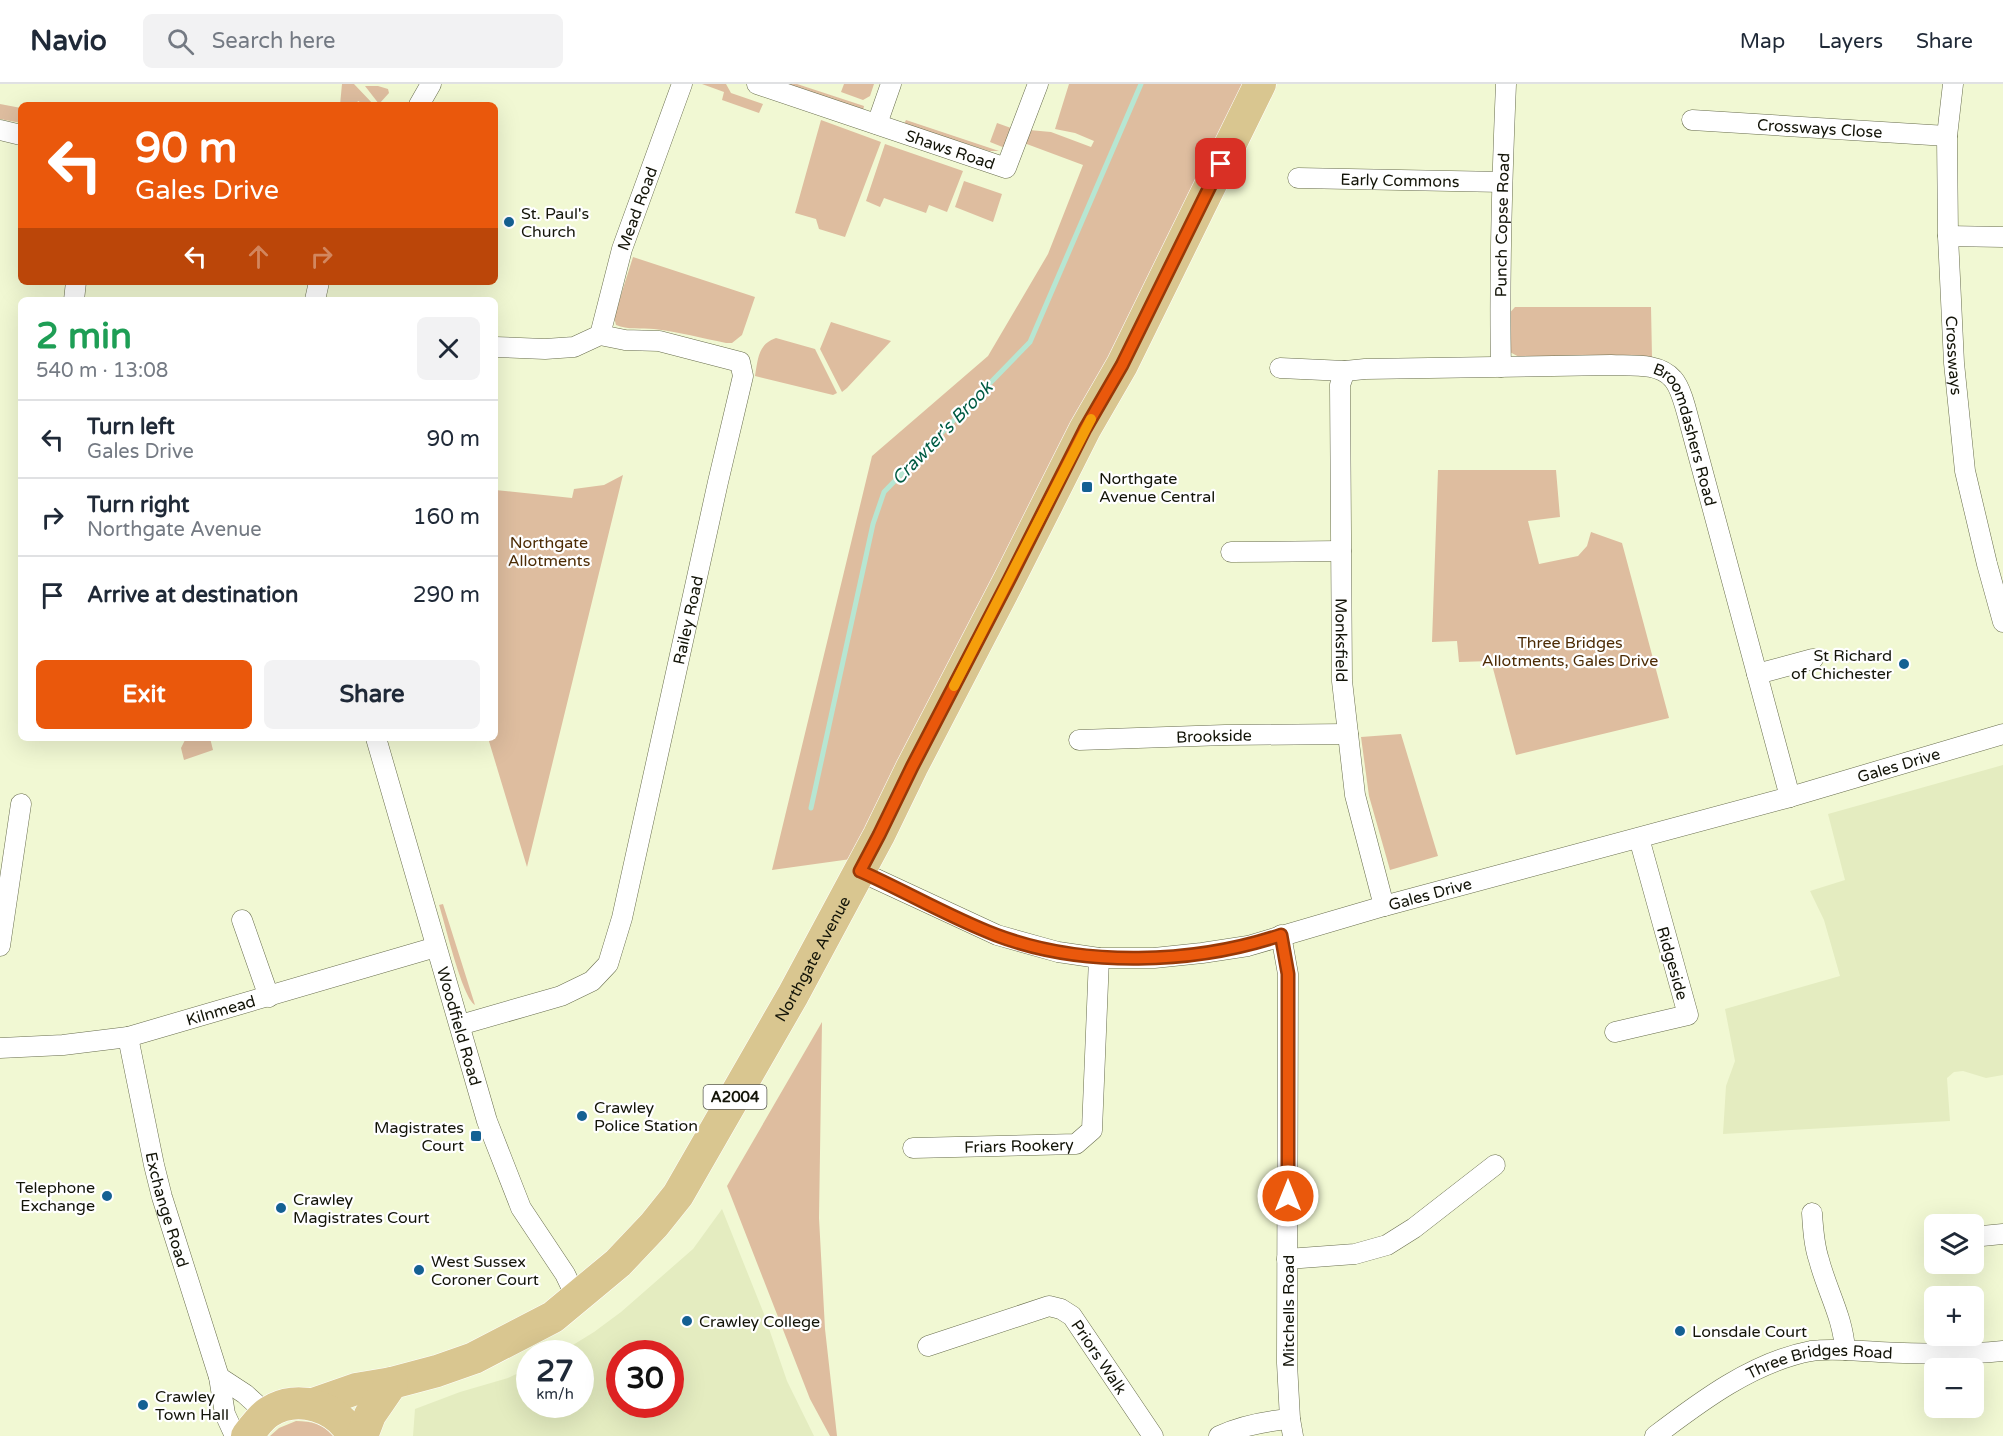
<!DOCTYPE html>
<html lang="en">
<head>
<meta charset="utf-8">
<style>
	:root { --surface:#fff; --page:#f2f2f3; --text:#1f2937; --muted:#747a83; --line:#e0e1e3; --accent:#ea580c }
	body { margin:0; font-family:"Varela Round",sans-serif; background:var(--page); color:var(--text); height:100vh; display:flex; flex-direction:column; font-size:22px; white-space:nowrap }
	* { box-sizing:border-box; margin:0 }
	p { font-size:20px; color:var(--muted) }
	.icon { flex:none; width:33px; height:33px; fill:none; stroke:currentColor; stroke-width:2; stroke-linecap:round; stroke-linejoin:round }
	.map { position:relative; flex:1; overflow:hidden }
	.sheet { position:absolute; left:18px; top:213px; width:480px; height:444px; display:flex; flex-direction:column; background:var(--surface); border-radius:9px; box-shadow:0 6px 24px #0002 }
	.sheet>* { flex:none }
	.banner { position:absolute; left:18px; top:18px; width:480px; height:183px; border-radius:9px; box-shadow:0 6px 24px #0002; background:#ea580c; color:#fff; overflow:hidden }
	.fabs { position:absolute; left:1924px; top:1130px; display:grid; gap:12px }
	.fabs a { display:grid; place-items:center; width:60px; height:60px; border-radius:9px; background:var(--surface); box-shadow:0 6px 24px #0002; font-size:30px }
	.speed { position:absolute; left:516px; top:1256px; display:flex; gap:12px; font-size:30px; font-weight:700; text-align:center }
	.speed>* { display:grid; place-content:center; width:78px; height:78px; border-radius:50%; background:var(--surface); box-shadow:0 6px 24px #0002; line-height:1 }
	.speed small { font-size:15px; font-weight:400 }
	.speed .limit { border:9px solid #d22; background:#fff; color:#111 }
	.pin { position:absolute; display:grid; place-items:center; width:51px; height:51px; color:#fff; margin:-26px; border-radius:12px; box-shadow:0 3px 9px #0006 }
	.me { position:absolute; width:66px; margin:-33px; rotate:0deg; stroke-linejoin:round; filter:drop-shadow(0 0 4px #0008) }
	.turn { display:flex; align-items:center; gap:21px; height:126px; padding:0 18px; font-size:27px }
	.turn .icon { width:78px; height:78px; stroke-width:2.5 }
	.turn b { display:block; font-size:42px; line-height:51px }
	.lanes { display:flex; align-items:center; height:57px; padding:0 18px; background:#0003; justify-content:center; gap:30px; direction:ltr }
	.lanes .off { opacity:.35 }
	.round { display:grid; place-items:center; flex:none; width:63px; height:63px; border-radius:9px; background:var(--page) }
	.head { display:flex; align-items:center; justify-content:space-between; height:102px; padding:0 18px }
	h1 { font-size:36px; font-weight:700; line-height:45px; color:#1e9e55 }
	.primary-button { display:flex; gap:12px; margin-top:auto; padding:12px 18px }
	.primary-button a { flex:1; height:69px; border-radius:9px; background:var(--accent); color:#fff; font-size:24px; font-weight:700; line-height:69px; text-align:center }
	.primary-button a+a { background:var(--page); color:var(--text) }
	ul { padding:0; list-style:none }
	li { display:flex; align-items:center; gap:18px; height:78px; padding:0 18px; border-top:2px solid var(--line) }
	li div { flex:1 }
	li b { display:block; font-size:22px }
	li em { font-style:normal }
	header { display:flex; align-items:center; gap:36px; box-sizing:border-box; height:84px; padding:0 30px; background:var(--surface); border-bottom:2px solid var(--line) }
	header strong { font-size:28px }
	nav { display:flex; gap:33px; margin-inline-start:auto; font-size:21px }
	.search { width:420px; height:54px; background:var(--page); display:flex; align-items:center; gap:15px; box-sizing:border-box; padding:0 21px; border-radius:9px; color:var(--muted); font-size:22px }
	.map>svg:first-child { display:block }
</style>
</head>
<body>
<header>
<strong>Navio</strong>
<div class="search"><svg class="icon" aria-label="search" viewBox="0 0 24 24"><circle cx="10" cy="10" r="6"/><path d="M15 15l6 6"/></svg>Search here</div>
<nav><a>Map</a><a>Layers</a><a>Share</a></nav>
</header>
<div class="map">
<svg width="2003" height="1352" viewBox="0 0 2003 1352">
	<rect width="100%" height="100%" fill="#f1f8d3"/>
	<path fill="#e4ecc0" fill-rule="evenodd" d="M2003 681V991L1986 994 1963 987 1954 988 1947 994 1950 1037 1723 1050 1726 1002 1735 977 1725 925 1840 892 1824 836 1810 807 1845 796 1828 730Z
		M722 1125 764 1230 787 1297 814 1352H413L415 1325 460 1308 508 1294 529 1284 530 1320H580V1269H560L594 1248 621 1228 693 1165ZM620 1269H670V1320H620Z"/>
	<path fill="#debd9f" d="M342 0H354L374 21H365L358 17 356 21H340Z
		M702 0H726L731 9 763 20 759 29 722 16 724 8Z
		M783 0H797L864 22 863 27Z
		M844 0H874L870 12 863 16 841 8Z
		M1069 0H1248L1202 97 851 775 772 786 872 372 988 272 1048 170 1083 81 1024 59 1029 46 1051 48 1091 63 1094 57 1075 49 1055 45Z
		M365 2H378L388 5 389 9 379 20Z
		M0 20 21 24V39L0 35Z
		M821 36 881 58 845 153 819 145 816 135 795 129Z
		M906 36 999 67H989L904 40Z
		M997 39 1011 44 1005 64 990 58Z
		M885 60 963 87 947 128 929 121 926 129 884 114 880 123 866 117Z
		M964 97 1002 110 993 138 955 123Z
		M633 173 755 213 742 251 732 259H726C702 254 679 248 654 245 642 244 627 246 616 241L614 233Z
		M1515 223H1651L1652 273 1521 274 1508 267 1506 233Z
		M831 238 891 257 847 304 842 308 820 265Z
		M776 254 815 265 837 309 833 311 755 292C758 275 758 260 776 254Z
		M1438 386H1556L1560 433 1528 437 1539 480 1578 472 1587 462 1591 448 1622 459 1669 634 1516 671 1491 577 1459 578 1457 557 1432 558Z
		M623 391 527 783 488 654H495V406L572 414 574 405 604 401Z
		M1401 650 1438 772 1390 786 1369 712 1361 653Z
		M186 654H210L213 666 184 676 181 664Z
		M443 820 475 921C462 913 445 839 439 821Z
		M822 938 819 1134 825 1245 837 1352H830L810 1315 727 1102Z
		M296 1337C311 1337 323 1340 333 1352H270L279 1344Z"/>
	<g fill="none" stroke-linecap="round" stroke-linejoin="round">
		<path stroke="#b7e6d2" stroke-width="5" d="M811 724 873 440 884 408 1030 258 1141 0"/>
		<defs>
			<g id="minor">
				<path id="s1" d="M757 0 1006 84 1038 0"/>
				<path id="s2" d="M1953 0 1947 52 1948 152 1954 279 1965 387 1987 480 2003 538"/>
				<path d="M419 21 431 0"/>
				<path id="s3" d="M1692 36 1947 52"/>
				<path d="M877 40 891 0"/>
				<path d="M0 46 21 51"/>
				<path id="s4" d="M1298 94 1502 98"/>
				<path d="M1948 152 2003 153"/>
				<path d="M74 216 76 198"/>
				<path d="M315 216 319 198"/>
				<path id="s5" d="M600 251 622 165 682 0"/>
				<path id="s6" d="M1501 283C1499 188 1502 94 1506 0"/>
				<path id="s7" d="M1280 284 1345 287 1365 285 1611 281C1630 282 1659 278 1673 295 1682 305 1687 330 1691 344L1790 713"/>
				<path id="s8" d="M1345 287 1340 301 1342 597 1355 711 1384 822"/>
				<path d="M1231 468 1341 467"/>
				<path d="M1757 590 1813 575"/>
				<path id="s9" d="M376 654 487 1037 521 1124 565 1190 577 1215"/>
				<path id="s10" d="M1079 656 1225 651 1348 650"/>
				<path id="s11" d="M859 787 997 851 1058 868 1099 874H1154L1202 869 1248 862 1384 822 1790 713 2003 650"/>
				<path d="M242 836 269 913"/>
				<path d="M1281 851 1288 890 1287 1279 1290 1335 1293 1352"/>
				<path d="M0 862 21 720"/>
				<path id="s12" d="M460 941 561 912 592 897 608 880 622 834 718 398 743 292 740 278 659 257 625 256 600 251 574 263 545 265 495 263"/>
				<path d="M1615 948 1688 931 1639 754"/>
				<path id="s13" d="M128 953 154 1081 162 1113 219 1293 225 1330 235 1352"/>
				<path id="s14" d="M0 964 63 961 128 953 436 863"/>
				<path id="s15" d="M913 1064 1076 1060 1092 1046 1099 874"/>
				<path d="M1812 1129C1813 1145 1814 1161 1819 1176 1827 1207 1843 1233 1845 1266"/>
				<path d="M1982 1152 2003 1150"/>
				<path d="M1287 1175 1355 1170 1387 1161 1414 1144 1495 1081"/>
				<path id="s16" d="M928 1262 1049 1222 1061 1225 1072 1232 1153 1352"/>
				<path d="M219 1293 245 1310 266 1329"/>
				<path d="M1219 1352C1241 1342 1266 1337 1290 1335"/>
				<path id="s17" d="M1655 1352C1701 1317 1753 1278 1811 1267 1833 1264 1857 1267 1879 1268 1920 1270 1963 1271 2003 1267"/>
			</g>
			<g id="primary">
				<path id="s18" d="M313 1320 356 1305 392 1299 437 1287 474 1274 553 1233 618 1179 654 1141 678 1111 793 911 879 751 912 683 1009 496 1085 345 1122 281 1260 0"/>
				<path d="M247 1352C253 1344 261 1333 269 1328 298 1309 338 1323 353 1352"/>
				<path d="M362 1352 370 1331 392 1299"/>
			</g>
		</defs>
		<use href="#minor" stroke="#686d4d" stroke-width="21"/>
		<use href="#primary" stroke="#fff" stroke-width="33"/>
		<use href="#minor" stroke="#fff" stroke-width="20"/>
		<use href="#primary" stroke="#d9c690" stroke-width="32"/>
	</g>
	<g fill="none" stroke-linecap="round" stroke-linejoin="round">
		<defs>
			<path id="route" d="M1221 80 1122 281 1085 345 1009 496 912 683 879 751 860 787C905 807 949 833 996 851 1083 884 1194 880 1281 851L1288 890V1112"/>
		</defs>
		<use href="#route" stroke="#983908" stroke-width="15"/>
		<use href="#route" stroke="#ea580c" stroke-width="10"/>
		<path stroke="#f59e0b" stroke-width="10" d="M954 602 1091 335"/>
	</g>
	<g fill="#146093" stroke="#fff" stroke-width="2">
		<circle cx="509" cy="138" r="6"/>
		<rect x="1081" y="397" width="12" height="12" rx="3"/>
		<circle cx="1904" cy="580" r="6"/>
		<circle cx="582" cy="1032" r="6"/>
		<rect x="470" y="1046" width="12" height="12" rx="3"/>
		<circle cx="107" cy="1112" r="6"/>
		<circle cx="281" cy="1124" r="6"/>
		<circle cx="419" cy="1186" r="6"/>
		<circle cx="687" cy="1237" r="6"/>
		<circle cx="1680" cy="1247" r="6"/>
		<circle cx="143" cy="1321" r="6"/>
	</g>
	<g text-anchor="middle" stroke-width="4.5" stroke-linejoin="round" paint-order="stroke">
		<rect fill="#fff" stroke="#5a5a52" stroke-width="1.5" x="703.5" y="1001" width="63" height="24" rx="4.5"/>
		<g font-size="15" font-weight="bold" fill="#131408">
			<text x="735" y="1018">A2004</text>
		</g>
		<g font-size="16" fill="#131408" stroke="#fff">
			<text dy="6" stroke="none"><textPath href="#s3" startOffset="128">Crossways Close</textPath></text>
			<text dy="6" stroke="none"><textPath href="#s1" startOffset="204">Shaws Road</textPath></text>
			<text dy="6" stroke="none"><textPath href="#s4" startOffset="102">Early Commons</textPath></text>
			<text dy="6" stroke="none"><textPath href="#s5" startOffset="132">Mead Road</textPath></text>
			<text dy="6" stroke="none"><textPath href="#s6" startOffset="142">Punch Copse Road</textPath></text>
			<text dy="6" stroke="none"><textPath href="#s2" startOffset="272">Crossways</textPath></text>
			<text dy="6" stroke="none"><textPath href="#s7" startOffset="452">Broomdashers Road</textPath></text>
			<text dy="6" stroke="none"><textPath href="#s12" startOffset="516">Railey Road</textPath></text>
			<text dy="6" stroke="none"><textPath href="#s8" startOffset="270">Monksfield</textPath></text>
			<text dy="6" stroke="none"><textPath href="#s10" startOffset="135">Brookside</textPath></text>
			<text dy="6" stroke="none"><textPath href="#s11" startOffset="1082">Gales Drive</textPath></text>
			<text dy="6" stroke="none"><textPath href="#s11" startOffset="596">Gales Drive</textPath></text>
			<text dy="6" stroke="none"><textPath href="#s18" startOffset="704">Northgate Avenue</textPath></text>
			<text transform="translate(1673 879) rotate(74)" y="6">Ridgeside</text>
			<text dy="6" stroke="none"><textPath href="#s14" startOffset="225">Kilnmead</textPath></text>
			<text dy="6" stroke="none"><textPath href="#s9" startOffset="300">Woodfield Road</textPath></text>
			<text dy="6" stroke="none"><textPath href="#s15" startOffset="106">Friars Rookery</textPath></text>
			<text dy="6" stroke="none"><textPath href="#s13" startOffset="177">Exchange Road</textPath></text>
			<text transform="translate(1288 1227) rotate(-90)" y="6">Mitchells Road</text>
			<text dy="6" stroke="none"><textPath href="#s16" startOffset="202">Priors Walk</textPath></text>
			<text dy="6" stroke="none"><textPath href="#s17" startOffset="186">Three Bridges Road</textPath></text>
		</g>
		<g font-size="16" fill="#131408" stroke="#fff" text-anchor="start">
			<text x="521" y="135">St. Paul's<tspan x="521" dy="18">Church</tspan></text>
			<text x="1099" y="400">Northgate<tspan x="1099" dy="18">Avenue Central</tspan></text>
			<text x="1892" y="577" text-anchor="end">St Richard<tspan x="1892" dy="18">of Chichester</tspan></text>
			<text x="594" y="1029">Crawley<tspan x="594" dy="18">Police Station</tspan></text>
			<text x="464" y="1049" text-anchor="end">Magistrates<tspan x="464" dy="18">Court</tspan></text>
			<text x="95" y="1109" text-anchor="end">Telephone<tspan x="95" dy="18">Exchange</tspan></text>
			<text x="293" y="1121">Crawley<tspan x="293" dy="18">Magistrates Court</tspan></text>
			<text x="431" y="1183">West Sussex<tspan x="431" dy="18">Coroner Court</tspan></text>
			<text x="699" y="1243">Crawley College</text>
			<text x="1692" y="1253">Lonsdale Court</text>
			<text x="155" y="1318">Crawley<tspan x="155" dy="18">Town Hall</tspan></text>
		</g>
		<g font-size="16" fill="#4d2c05" stroke="#fff">
			<text x="549" y="464">Northgate<tspan x="549" dy="18">Allotments</tspan></text>
			<text x="1570" y="564">Three Bridges<tspan x="1570" dy="18">Allotments, Gales Drive</tspan></text>
		</g>
		<g font-size="18" font-style="italic" fill="#005b43" stroke="#fff">
			<text transform="translate(942 349) rotate(-46)" y="6">Crawter's Brook</text>
		</g>
	</g>
</svg>
<div class="fabs">
<a><svg class="icon" aria-label="layers" viewBox="0 0 24 24"><path d="M12 4l9 5-9 5-9-5zM3 14l9 5 9-5"/></svg></a>
<a>+</a>
<a>−</a>
</div>
<div class="speed"><div>27<small>km/h</small></div><div class="limit">30</div></div>
<div class="pin" style="left:1221px;top:80px;background:#d93025"><svg class="icon" aria-label="arrive" viewBox="0 0 24 24"><path d="M6 21V4h12l-3 4 3 4H6"/></svg></div>
<svg class="me" style="left:1288px;top:1112px" viewBox="-20 -20 40 40"><circle r="17" fill="#ea580c" stroke="#fff" stroke-width="3"/><path d="M0-11L8 9 0 5-8 9z" fill="#fff"/></svg>
<div class="banner">
<div class="turn"><svg class="icon" aria-label="left" viewBox="0 0 24 24"><path d="M17 20v-9H6M10 6l-5 5 5 5"/></svg><div><b>90 m</b>Gales Drive</div></div>
<div class="lanes"><svg class="icon" aria-label="left" viewBox="0 0 24 24"><path d="M17 20v-9H6M10 6l-5 5 5 5"/></svg><svg class="icon off" aria-label="ahead" viewBox="0 0 24 24"><path d="M12 20V5M6 11l6-6 6 6"/></svg><svg class="icon off" aria-label="right" viewBox="0 0 24 24"><path d="M7 20v-9h11M14 6l5 5-5 5"/></svg></div>
</div>
<section class="sheet">
<div class="head"><div><h1>2 min</h1><p>540 m · 13:08</p></div><a class="round"><svg class="icon" aria-label="close" viewBox="0 0 24 24"><path d="M6 6l12 12M18 6L6 18"/></svg></a></div>
<ul>
<li><svg class="icon" aria-label="left" viewBox="0 0 24 24"><path d="M17 20v-9H6M10 6l-5 5 5 5"/></svg><div><b>Turn left</b><p>Gales Drive</p></div><em>90 m</em></li>
<li><svg class="icon" aria-label="right" viewBox="0 0 24 24"><path d="M7 20v-9h11M14 6l5 5-5 5"/></svg><div><b>Turn right</b><p>Northgate Avenue</p></div><em>160 m</em></li>
<li><svg class="icon" aria-label="arrive" viewBox="0 0 24 24"><path d="M6 21V4h12l-3 4 3 4H6"/></svg><div><b>Arrive at destination</b></div><em>290 m</em></li>
</ul>
<div class="primary-button"><a>Exit</a><a>Share</a></div>
</section>
</div>
</body>
</html>
